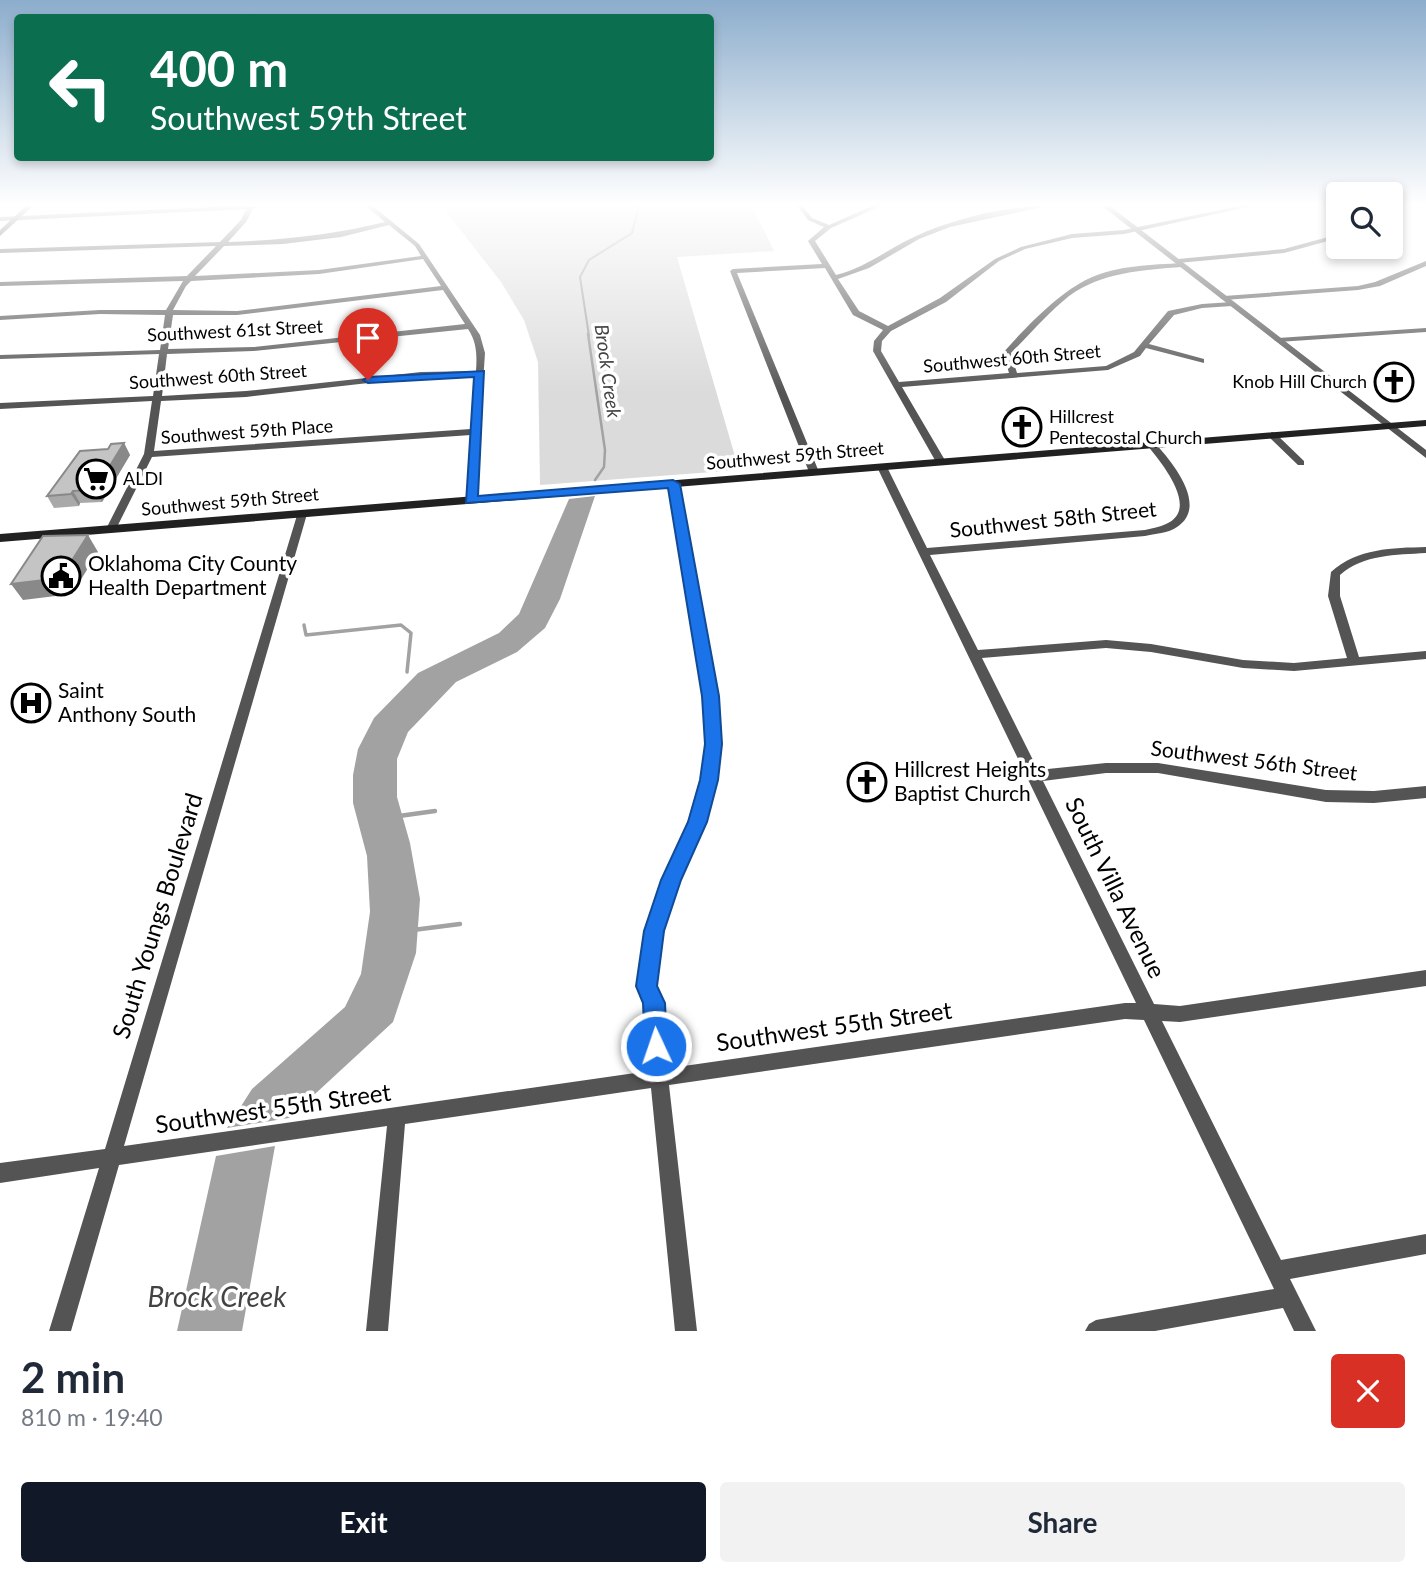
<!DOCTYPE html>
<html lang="en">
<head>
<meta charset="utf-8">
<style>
	:root { --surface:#fff; --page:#f2f2f3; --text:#1f2937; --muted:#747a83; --accent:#111827 }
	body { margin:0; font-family:Lato,sans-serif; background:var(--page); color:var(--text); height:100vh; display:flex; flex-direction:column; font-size:26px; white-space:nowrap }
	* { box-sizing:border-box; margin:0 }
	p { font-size:23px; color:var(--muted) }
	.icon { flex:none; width:38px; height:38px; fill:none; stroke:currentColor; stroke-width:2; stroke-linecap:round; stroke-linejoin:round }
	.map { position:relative; height:1331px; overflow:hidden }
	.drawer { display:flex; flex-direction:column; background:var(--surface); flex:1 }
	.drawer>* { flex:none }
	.guide { position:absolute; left:14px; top:14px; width:700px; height:147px; border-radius:7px; box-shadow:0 4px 10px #0003; background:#0b6e4f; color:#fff; overflow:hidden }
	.controls { position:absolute; left:1326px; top:182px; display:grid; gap:14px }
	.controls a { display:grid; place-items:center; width:77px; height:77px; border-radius:7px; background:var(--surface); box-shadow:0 4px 10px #0003; font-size:35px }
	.pin { position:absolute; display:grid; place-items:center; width:60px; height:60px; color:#fff; margin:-72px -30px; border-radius:50% 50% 50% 0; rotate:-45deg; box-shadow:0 0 7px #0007 }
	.pin .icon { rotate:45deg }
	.me { position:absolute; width:77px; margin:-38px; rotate:357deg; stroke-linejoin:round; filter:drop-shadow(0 0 5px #0008) }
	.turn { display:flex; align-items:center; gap:24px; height:147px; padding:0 21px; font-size:32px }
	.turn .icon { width:91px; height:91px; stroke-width:2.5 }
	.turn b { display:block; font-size:49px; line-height:60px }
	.round { display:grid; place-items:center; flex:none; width:74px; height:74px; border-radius:7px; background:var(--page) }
	.overview { display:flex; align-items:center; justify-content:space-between; height:119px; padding:0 21px }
	h1 { font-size:42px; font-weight:700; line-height:52px }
	.button { display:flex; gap:14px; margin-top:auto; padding:14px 21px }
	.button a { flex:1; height:80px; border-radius:7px; background:var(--accent); color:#fff; font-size:28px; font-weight:700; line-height:80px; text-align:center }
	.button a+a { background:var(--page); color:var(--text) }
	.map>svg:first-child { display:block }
</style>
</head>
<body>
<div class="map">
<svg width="1426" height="1331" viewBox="0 0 1426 1331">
	<rect width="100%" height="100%" fill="#fff"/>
	<path fill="#dbdbdb" d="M445 206H752L774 251 677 257 739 470 540 485 538 362 524 320 501 282 448 214Z"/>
	<path fill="#a2a2a2" d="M595 496 560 599 545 628 517 652 456 682 408 732 397 759V797L410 843 420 899 416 953 393 1022 289 1118 227 1128 252 1089 345 1007 361 974 370 912 367 856 353 803V775L358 749 374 718 418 673 499 633 519 614 569 499Z
		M275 1146 242 1331H177L216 1156Z"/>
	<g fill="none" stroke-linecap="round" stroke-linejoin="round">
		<path stroke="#a2a2a2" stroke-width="2" d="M589 336 580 277 589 260 632 233 639 206"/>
		<path stroke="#a2a2a2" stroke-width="2.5" d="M588 334 605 450 604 467 595 480"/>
		<path stroke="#a2a2a2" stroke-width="3.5" d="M304 625 306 635 401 625 411 633 407 672"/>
		<path stroke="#a2a2a2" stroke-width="4.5" d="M399 816 435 811
			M413 930 460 924"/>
		<path fill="#545454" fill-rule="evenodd" d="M231 206 258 207 253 209 246 222 228 242C283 240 332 235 385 222L366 206H373L419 244 480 335 485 353 475 502H467L466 500 471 435 152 457 116 529 111 532 106 529 144 454 152 401 0 409V403L153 396 159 354 0 359V355L160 350 165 315 100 314 0 320V316L100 310H166L183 281 0 286V282L187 276 216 246 0 253V249L220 242 241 220 246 209 0 221V217ZM389 225 415 246 421 256 319 270 195 276 224 246 283 244 341 237ZM423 259 441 286 237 311 173 310 186 286 191 281 319 274ZM443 290 465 324 253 347 168 349 173 315H237ZM468 329C477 342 477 356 476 371L421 372 246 391 162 396 167 354 253 351ZM475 376 471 429 154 451 161 401 246 397 421 377Z
			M797 206H803L812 218 829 225 872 206H881L831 228 815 241 836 275C865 268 888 249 914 237 952 219 1005 206 1047 206L950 227 919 239 869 268 838 279 859 311 888 326 940 298 995 259 1021 247 1072 234 1124 230 1239 206H1252L1124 234 1072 238 1025 249 999 261 946 302 891 331 882 341 881 351 899 382 1009 373 1003 353C1025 328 1059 292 1090 278 1118 265 1152 265 1182 263L1185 265 1182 267C1143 270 1102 272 1069 296 1049 312 1029 335 1011 353L1017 373 1106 366 1134 352 1168 311 1202 304 1232 302 1236 304 1232 306 1202 308 1174 315 1149 344 1204 359V363L1146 348 1140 356 1108 370 902 387 946 462 941 465 936 462 873 351 874 341 883 330 853 315 825 268 737 273 819 472 814 475 809 472 730 271 733 269 822 264 808 241 824 227 808 220Z
			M1339 234V238L1284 253 1178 263 1175 261 1178 259 1284 249Z
			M1426 261V266L1380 286 1358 290 1224 300 1220 298 1224 296 1358 286 1375 282Z
			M1426 328V332L1278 342 1274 340 1278 338Z
			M1272 432 1275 433 1304 461V465H1298L1269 437 1267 435Z
			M1152 442 1155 443C1172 462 1209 506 1177 527 1169 533 1154 534 1145 536L930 555 978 650 1106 640 1151 644 1243 660 1294 663 1347 658 1328 596 1331 572C1358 548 1392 548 1426 547V553C1396 555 1364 554 1340 575V596L1359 657 1426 651V659L1294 671 1243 668 1151 652 1106 648 982 658 1038 770 1106 763H1158L1326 790 1374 791 1426 786V798L1374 803 1326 802 1158 773H1106L1043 781 1154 1004 1180 1006 1426 970V986L1180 1022 1162 1021 1281 1260 1426 1234V1254L1290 1279 1316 1331H1294L1283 1308 1155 1331H1085L1089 1324 1096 1320 1274 1289 1144 1020 1125 1019 669 1085 697 1331H675L651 1088 405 1124 388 1331H366L387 1126 119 1165 71 1331H49L99 1168 0 1183V1163L105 1149 298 512H306L307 514 124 1146 1125 1003H1136L877 467 882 464 887 467 927 548 1145 530C1152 528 1160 527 1166 524 1201 509 1160 461 1147 445Z"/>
		<path fill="#545454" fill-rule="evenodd" d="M1102 206H1110L1426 450V458Z
			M673 481 679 484 718 696 722 744 717 780 706 822 680 880 663 931 656 986 664 1003 669 1077 666 1084 659 1087 652 1084 649 1077 644 1003 638 986 645 931 662 880 690 822 701 780 706 744 704 696 667 484Z"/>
		<path fill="#212121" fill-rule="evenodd" d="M26 206H33L0 236V230Z
			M1426 420V426L0 542V534Z"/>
	</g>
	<path fill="#a9a9a9" d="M124 443 130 455 102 502 80 503 79 506 54 508 47 496 108 449Z"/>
	<path fill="#898989" d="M124 443 130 455 102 502 95 490Z
		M73 491 80 503 79 506 71 494Z
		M88 535 98 552 72 594 23 600 11 584Z"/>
	<path fill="#c4c4c4" stroke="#898989" stroke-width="2" d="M124 443 95 490 73 491 71 494 47 496 80 451 108 449 111 444Z
		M88 535 61 578 11 584 43 536Z"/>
	<linearGradient id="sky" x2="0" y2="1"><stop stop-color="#8cadcc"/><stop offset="0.52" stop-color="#fff"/><stop offset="1" stop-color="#fff" stop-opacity="0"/></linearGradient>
	<rect width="1426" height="393" fill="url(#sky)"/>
	<path fill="#1a73e8" stroke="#114b97" stroke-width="2" d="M484 371 478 496 673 480 680 484 719 696 722 744 718 780 707 822 681 880 664 931 657 986 665 1003 667 1046 664 1054 656 1057 648 1054 645 1046 643 1003 636 986 644 931 661 880 688 822 700 780 705 744 702 696 668 488 466 503 474 377 368 383 363 380 368 377Z"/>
	<defs>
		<symbol id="church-ring" viewBox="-11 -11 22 22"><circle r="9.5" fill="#fff" stroke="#000" stroke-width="1.5"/><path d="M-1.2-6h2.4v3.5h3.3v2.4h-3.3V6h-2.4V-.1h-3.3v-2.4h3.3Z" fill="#000"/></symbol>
		<symbol id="supermarket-ring" viewBox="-11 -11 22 22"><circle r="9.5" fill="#fff" stroke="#000" stroke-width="1.5"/><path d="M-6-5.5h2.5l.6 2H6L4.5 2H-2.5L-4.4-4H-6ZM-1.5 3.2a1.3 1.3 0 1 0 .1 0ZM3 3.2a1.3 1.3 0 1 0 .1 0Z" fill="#000"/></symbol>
		<symbol id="civic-ring" viewBox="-11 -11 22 22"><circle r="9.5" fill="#fff" stroke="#000" stroke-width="1.5"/><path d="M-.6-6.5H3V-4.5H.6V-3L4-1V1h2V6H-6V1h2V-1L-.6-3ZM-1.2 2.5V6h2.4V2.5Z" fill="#000"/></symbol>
		<symbol id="hospital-ring" viewBox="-11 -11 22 22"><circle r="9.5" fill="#fff" stroke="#000" stroke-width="1.5"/><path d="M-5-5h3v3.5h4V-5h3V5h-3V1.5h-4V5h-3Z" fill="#000"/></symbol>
	</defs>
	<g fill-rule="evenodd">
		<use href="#church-ring" x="1372" y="360" width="44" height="44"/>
		<use href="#church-ring" x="1000" y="405" width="44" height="44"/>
		<use href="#supermarket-ring" x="74" y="457" width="44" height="44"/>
		<use href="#civic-ring" x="39" y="554" width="44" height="44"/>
		<use href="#hospital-ring" x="9" y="681" width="44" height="44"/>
		<use href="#church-ring" x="845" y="760" width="44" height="44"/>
	</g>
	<g text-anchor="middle" stroke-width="7" stroke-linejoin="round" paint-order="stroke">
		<g font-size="18" fill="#000" stroke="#fff">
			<text transform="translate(235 331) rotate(-3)" y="6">Southwest 61st Street</text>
			<text transform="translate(1012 359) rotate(-5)" y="6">Southwest 60th Street</text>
			<text transform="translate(218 377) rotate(-4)" y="6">Southwest 60th Street</text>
			<text transform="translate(247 432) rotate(-4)" y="6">Southwest 59th Place</text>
			<text transform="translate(795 456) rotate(-5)" y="6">Southwest 59th Street</text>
			<text transform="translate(230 502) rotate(-5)" y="6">Southwest 59th Street</text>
		</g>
		<g font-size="18" fill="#000" stroke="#fff" text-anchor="start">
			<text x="1367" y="388" text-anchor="end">Knob Hill Church</text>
			<text x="1049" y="423">Hillcrest<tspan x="1049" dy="21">Pentecostal Church</tspan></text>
			<text x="123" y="485">ALDI</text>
		</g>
		<g font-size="19" font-style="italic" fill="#434343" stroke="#fff">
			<text transform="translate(608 371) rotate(82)" y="7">Brock Creek</text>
		</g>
		<g font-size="21" fill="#000" stroke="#fff">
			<text transform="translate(1053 520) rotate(-6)" y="7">Southwest 58th Street</text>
			<text transform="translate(1254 761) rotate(7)" y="7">Southwest 56th Street</text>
		</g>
		<g font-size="21" fill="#000" stroke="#fff" text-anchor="start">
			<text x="88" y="571">Oklahoma City County<tspan x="88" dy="24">Health Department</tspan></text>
			<text x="58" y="698">Saint<tspan x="58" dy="24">Anthony South</tspan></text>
			<text x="894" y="777">Hillcrest Heights<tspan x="894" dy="24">Baptist Church</tspan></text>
		</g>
		<g font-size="24" fill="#000" stroke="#fff">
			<text transform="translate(1115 888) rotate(64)" y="8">South Villa Avenue</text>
			<text transform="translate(158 916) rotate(-73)" y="8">South Youngs Boulevard</text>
			<text transform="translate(834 1027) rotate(-8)" y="8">Southwest 55th Street</text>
			<text transform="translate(273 1109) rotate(-8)" y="8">Southwest 55th Street</text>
		</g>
		<g font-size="28" font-style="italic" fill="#434343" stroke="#fff">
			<text x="217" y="1307">Brock Creek</text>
		</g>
	</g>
</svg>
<div class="controls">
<a><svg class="icon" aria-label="search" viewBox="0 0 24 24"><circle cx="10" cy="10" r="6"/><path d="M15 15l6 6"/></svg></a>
</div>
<div class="pin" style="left:368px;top:380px;background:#d93025"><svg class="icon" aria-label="arrive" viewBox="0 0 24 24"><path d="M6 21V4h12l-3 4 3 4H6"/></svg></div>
<svg class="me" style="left:656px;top:1046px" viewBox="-20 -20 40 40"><circle r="17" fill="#1a73e8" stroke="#fff" stroke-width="3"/><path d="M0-11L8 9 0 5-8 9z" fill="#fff"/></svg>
<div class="guide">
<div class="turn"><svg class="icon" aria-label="left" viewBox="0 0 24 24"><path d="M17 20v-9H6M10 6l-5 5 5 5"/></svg><div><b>400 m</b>Southwest 59th Street</div></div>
</div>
</div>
<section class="drawer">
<div class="overview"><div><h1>2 min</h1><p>810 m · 19:40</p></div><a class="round" style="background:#d93025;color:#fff"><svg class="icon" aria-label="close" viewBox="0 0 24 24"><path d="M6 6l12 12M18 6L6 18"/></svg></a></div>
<div class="button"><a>Exit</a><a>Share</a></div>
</section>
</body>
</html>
